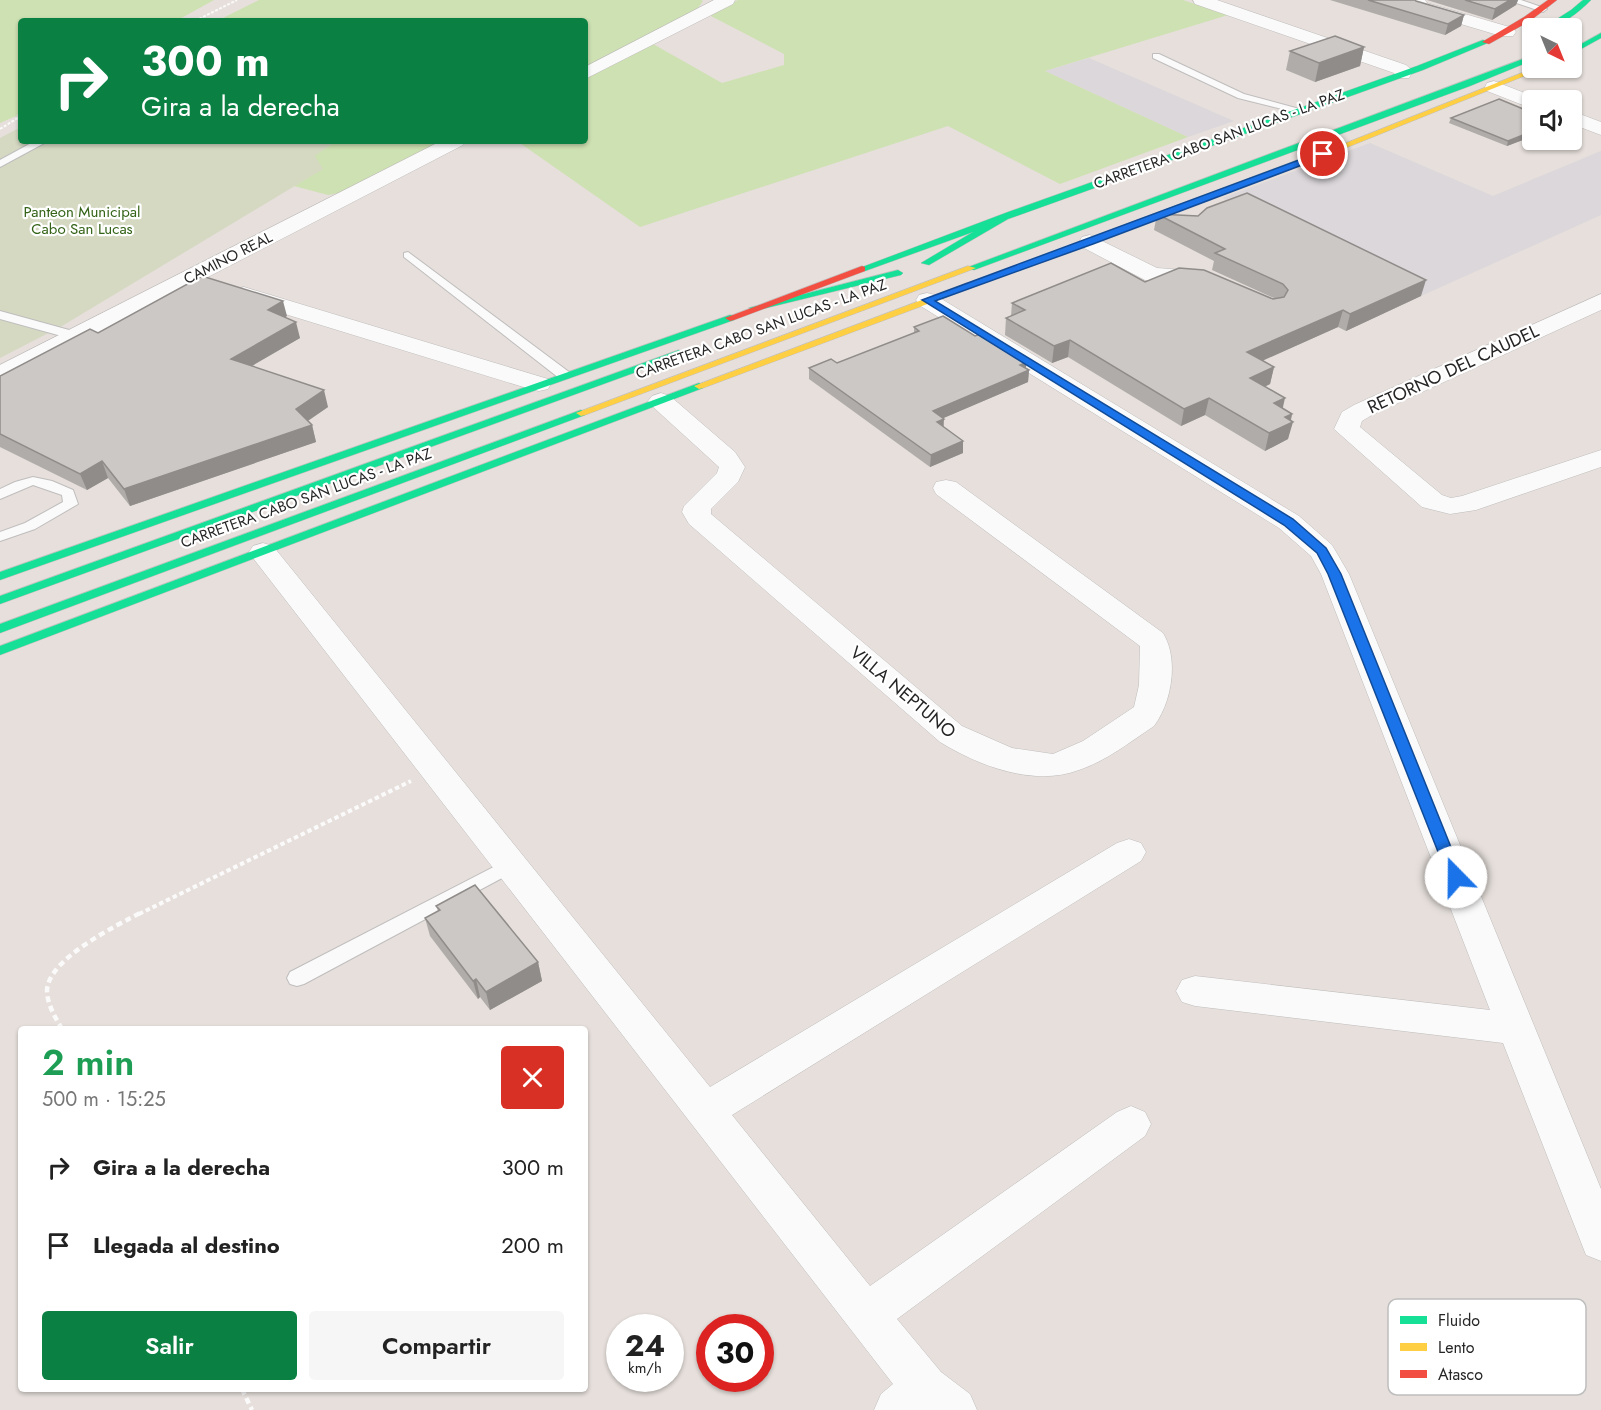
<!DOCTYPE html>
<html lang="es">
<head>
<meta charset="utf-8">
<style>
	:root { --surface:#fff; --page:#f6f6f6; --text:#222; --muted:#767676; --accent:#0b8043 }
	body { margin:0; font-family:Jost,sans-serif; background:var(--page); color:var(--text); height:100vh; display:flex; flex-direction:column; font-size:22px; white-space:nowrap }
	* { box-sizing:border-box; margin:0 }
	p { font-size:20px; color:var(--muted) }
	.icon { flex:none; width:33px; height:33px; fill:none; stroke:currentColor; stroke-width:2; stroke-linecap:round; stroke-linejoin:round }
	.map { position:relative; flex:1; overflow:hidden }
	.details { position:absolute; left:18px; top:1026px; width:570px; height:366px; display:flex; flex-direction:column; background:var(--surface); border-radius:6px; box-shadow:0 2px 4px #0004 }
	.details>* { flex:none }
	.top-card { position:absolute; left:18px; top:18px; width:570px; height:126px; border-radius:6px; box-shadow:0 2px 4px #0004; background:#0b8043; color:#fff; overflow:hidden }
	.needle { width:39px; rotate:137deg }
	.controls { position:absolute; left:1522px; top:18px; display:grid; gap:12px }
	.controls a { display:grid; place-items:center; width:60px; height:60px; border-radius:6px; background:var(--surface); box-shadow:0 2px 4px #0004; font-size:30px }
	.speed { position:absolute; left:606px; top:1314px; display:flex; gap:12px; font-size:30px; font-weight:700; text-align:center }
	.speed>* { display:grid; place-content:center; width:78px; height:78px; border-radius:50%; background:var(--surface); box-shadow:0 2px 4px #0004; line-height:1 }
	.speed small { font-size:15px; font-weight:400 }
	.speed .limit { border:9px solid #d22; background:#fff; color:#111 }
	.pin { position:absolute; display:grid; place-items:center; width:51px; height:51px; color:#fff; margin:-26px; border:3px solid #fff; border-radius:50%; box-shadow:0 2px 6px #0007 }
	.me { position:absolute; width:66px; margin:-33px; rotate:338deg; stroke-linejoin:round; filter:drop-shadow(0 0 4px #0008) }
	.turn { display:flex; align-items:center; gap:21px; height:126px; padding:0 24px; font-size:27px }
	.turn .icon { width:78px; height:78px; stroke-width:2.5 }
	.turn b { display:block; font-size:42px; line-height:51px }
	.round { display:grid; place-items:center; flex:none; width:63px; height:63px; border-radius:6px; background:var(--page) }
	.head { display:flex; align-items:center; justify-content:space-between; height:102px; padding:0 24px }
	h1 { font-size:36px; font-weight:600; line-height:45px; color:#1e9e55 }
	.action { display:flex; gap:12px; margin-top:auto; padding:12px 24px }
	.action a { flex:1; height:69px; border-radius:6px; background:var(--accent); color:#fff; font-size:24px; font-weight:600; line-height:69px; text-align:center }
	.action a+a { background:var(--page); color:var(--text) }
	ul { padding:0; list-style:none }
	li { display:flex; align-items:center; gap:18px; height:78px; padding:0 24px }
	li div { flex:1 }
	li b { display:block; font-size:22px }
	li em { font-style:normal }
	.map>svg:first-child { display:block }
</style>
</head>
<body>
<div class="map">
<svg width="1601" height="1410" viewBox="0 0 1601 1410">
	<rect width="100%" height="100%" fill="#e6dfdb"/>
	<path fill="#dbd7db" d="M1089 58 1234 121 1188 137 1045 71Z
		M1370 143 1493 196 1601 151V215L1421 296 1222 198Z"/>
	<path fill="#cee1b2" d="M0 0H214L176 21H21V111L16 116 0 123Z
		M259 0H701L703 1 695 12 585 71V21H217Z
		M738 0H1183L1228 15 1045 71 1188 137 1060 184 948 126 640 227 517 141H585V79L653 44 722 83 784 65V54L709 15Z
		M336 141H448L339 193 328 195 294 186 322 169 314 156Z"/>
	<path fill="#d5d9c2" d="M21 127V141H336L315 156 323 169 62 326 0 358V138Z"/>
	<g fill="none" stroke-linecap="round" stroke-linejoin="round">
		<defs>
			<path id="lane" d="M1508 0H1521L1547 9 1543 12Z
				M1153 54H1159L1244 94 1307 111 1302 114 1238 98 1153 58Z
				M35 141H48L0 167V160Z
				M408 252 569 372 570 375 569 378H559L404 257V253Z
				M0 311 80 333 82 336 76 340 0 319Z
				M33 477 52 481 73 490 78 504 35 529 0 541V532L25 523 63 502 62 495 33 485 0 499V489L15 482Z
				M511 858 517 860 520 865 517 870 304 984 297 986 290 984 287 978 290 972Z"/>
			<path id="street" d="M714 0H735L733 4 585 79V67Z
				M1193 0H1217L1406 65 1413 71 1409 78H1397L1394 73 1195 4Z
				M1409 0H1425L1427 3 1513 28 1516 32 1513 36H1501L1414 10Z
				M1494 81 1540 99 1541 100H1533V109L1487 91 1485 87 1487 83Z
				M1572 111 1601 122V135L1572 124Z
				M441 141H466L463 145 9 380 0 382V365Z
				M1090 235 1157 268 1209 272 1212 277 1209 282 1201 284 1145 280 1082 247 1079 242 1082 237Z
				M244 287 548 379 551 384 548 389 539 391 530 389 236 299 233 294 236 289Z
				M927 293 935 295 1299 516 1332 545 1349 574 1601 1189V1261L1586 1255 1503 1043 1195 1006 1182 1002 1176 991 1182 980 1195 976 1490 1010 1321 574 1311 556 1279 528 919 305 916 300 919 295Z
				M1601 294V310L1372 415 1362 421 1360 427 1442 495 1451 498 1462 496 1601 450V467L1476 510 1450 514 1422 507 1334 429 1342 412 1354 405Z
				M661 393 670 396 735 452 745 467 738 482 711 509V514L962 726 1012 748 1053 754 1083 741 1134 707 1139 685 1140 646 936 494 933 488 936 482 946 480 956 482 1163 633C1179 659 1172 702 1154 726 1130 742 1106 761 1079 770 1034 787 979 766 940 742L689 524 682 512 684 506 717 473 719 467 652 406 648 401 652 396Z
				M263 543 273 546 710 1087 1117 843 1129 839 1141 843 1146 852 1141 861 732 1115 870 1286 1117 1112 1131 1106 1145 1112 1151 1124 1145 1136 897 1319 941 1372 970 1394 977 1410H874L881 1394 893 1384 253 558 249 552 253 546Z"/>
			<path id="fast" d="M1583 0H1591C1579 12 1560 28 1543 28L1571 10Z
				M1601 33V38L1572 54V49Z
				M1483 40 1490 42 1423 70 1008 219 929 265 921 263 973 232 865 271 857 269 1008 212 1417 66Z
				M1533 55V60L1470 86 974 270 966 268Z
				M1327 149 1334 151 970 288 962 286Z
				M898 270 903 273 901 275 754 311 749 308Z
				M730 315 734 316V320L0 580V572Z
				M679 350 684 353 683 355 0 604V596Z
				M699 383 704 386 703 388 0 655V646Z
				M581 410 586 413 585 415 0 633V624Z"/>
			<path id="slow" d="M1534 68H1544L1333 153 1326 151Z
				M968 266 976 268 585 415 581 416 576 413Z
				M967 283 970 284V288L703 388 699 389 694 386Z"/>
			<path id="jam" d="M1548 0H1557L1530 21 1489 44 1482 42 1524 17Z
				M862 266 865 267V271L734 320 730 321 725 318Z"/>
		</defs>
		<use href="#lane" stroke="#bfbdbd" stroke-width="2"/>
		<use href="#street" stroke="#bfbdbd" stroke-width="1"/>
		<use href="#fast" stroke="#bfbdbd" stroke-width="1"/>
		<use href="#slow" stroke="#bfbdbd" stroke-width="1"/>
		<use href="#jam" stroke="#bfbdbd" stroke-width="1"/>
		<path stroke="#fbfafa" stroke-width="2" stroke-dasharray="3 1.5" stroke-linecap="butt" d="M195 21 237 0
			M0 129 21 116"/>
		<path stroke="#fbfafa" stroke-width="4" stroke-dasharray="4.5 3" stroke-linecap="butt" d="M139 914 411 781"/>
		<path stroke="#fbfafa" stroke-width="4.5" stroke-dasharray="6 4" stroke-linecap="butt" d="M62 1029C55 1017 47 1004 47 990 49 958 116 926 142 912
			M242 1389 252 1410"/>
		<use href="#lane" fill="#fbfafa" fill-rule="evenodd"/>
		<use href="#street" fill="#fbfafa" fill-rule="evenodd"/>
		<use href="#fast" fill="#16e098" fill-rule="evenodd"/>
		<use href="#slow" fill="#ffcf43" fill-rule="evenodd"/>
		<use href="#jam" fill="#f24e42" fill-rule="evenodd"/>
	</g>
	<path fill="#afaca9" d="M1330 0H1415L1416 1 1464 15 1461 26 1445 35Z
		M1427 0H1518L1516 5 1492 20Z
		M1364 47 1360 66 1315 82 1286 70 1290 51Z
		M1533 113V136L1507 146 1449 123 1451 118Z
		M1157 214 1421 296 1346 331 1338 327 1263 360 1274 367 1270 384 1264 387 1282 408 1292 414 1288 439 1265 451 1205 415 1181 426 1068 357 1052 363 1005 335 1006 318 1011 316 1012 303 1145 282 1273 299H1276L1212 270 1214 261 1154 230Z
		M287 316 285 317 300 338 252 366 328 407 308 421 312 425 316 442 130 506 108 478 87 490 0 447V376L98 333Z
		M914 327 1026 368 1029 370 1028 382 943 418 944 427 963 453 930 467 809 379V368L837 363 914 333Z
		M436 906 538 962 542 981 490 1010 480 997 478 999 430 936 425 918 438 911Z"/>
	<path fill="#8f8c8a" d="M1510 0H1518L1516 5 1492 20 1495 9Z
		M1464 15 1461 26 1445 35 1448 24Z
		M1364 47 1360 66 1315 82 1319 63Z
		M1533 131V136L1507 146 1508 141Z
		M1426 280 1421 296 1346 331 1350 314Z
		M283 301 287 316 272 326 268 310Z
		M1343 310 1338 327 1244 369 1247 352Z
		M296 322 300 338 236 375 231 359Z
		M1070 340 1068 357 1052 363 1054 346Z
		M1027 362 1025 372 1029 370 1028 382 932 423 933 411 1020 365Z
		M1274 367 1270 384 1246 396 1250 378Z
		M324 390 328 407 300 426 296 409Z
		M1209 398 1205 415 1181 426 1184 409Z
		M1285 398 1281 416 1274 403Z
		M1292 414 1290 423 1293 422 1288 439 1265 451 1269 433 1285 417Z
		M944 419 943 431 937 422Z
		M312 425 316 442 130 506 124 489Z
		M963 441V453L930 467 931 455Z
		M102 461 108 478 87 490 80 474Z
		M538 962 542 981 490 1010 486 992Z
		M476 979 480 997 478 999 473 981Z"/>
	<path fill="#ccc8c5" stroke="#8f8c8a" stroke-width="1.5" d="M1368 0H1415L1416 1 1464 15 1448 24Z
		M1465 0H1510L1495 9Z
		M1335 36 1364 47 1319 63 1290 51Z
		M1499 99 1533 113V131L1508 141 1451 118Z
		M1247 193 1426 280 1350 314 1343 310 1247 352 1274 367 1250 378 1285 398 1274 403 1292 414 1285 417 1293 422 1269 433 1209 398 1184 409 1070 340 1054 346 1006 318 1025 310 1012 303 1111 263 1145 282 1179 268 1204 270 1273 299 1284 297 1288 290 1283 284 1215 253 1225 249 1157 214 1198 216 1207 208Z
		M202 276 283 301 268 310 296 322 231 359 324 390 296 409 312 425 124 489 102 461 80 474 0 434V376L90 329 98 333Z
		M943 316 975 336 980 334 1027 362 1020 365 1029 370 933 411 944 419 937 422 963 441 931 455 809 368 831 359 837 363 919 331 914 327Z
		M475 885 538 962 486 992 476 979 473 981 425 918 440 910 436 906Z"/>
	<path fill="#1a73e8" stroke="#114b97" stroke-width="1.5" d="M1323 151 1326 152V156L1093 244 935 301 1293 519 1326 548 1341 574 1463 877 1461 881H1450L1448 877 1328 574 1317 553 1284 525 922 300Z"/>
	<g text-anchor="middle" stroke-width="4.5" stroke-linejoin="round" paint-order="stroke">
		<g font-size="15" fill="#262626" stroke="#fff">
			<text transform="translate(1219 139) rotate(-20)" y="5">CARRETERA CABO SAN LUCAS - LA PAZ</text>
			<text transform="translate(228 258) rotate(-27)" y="5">CAMINO REAL</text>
			<text transform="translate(761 329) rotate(-20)" y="5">CARRETERA CABO SAN LUCAS - LA PAZ</text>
			<text transform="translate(306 498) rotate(-20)" y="5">CARRETERA CABO SAN LUCAS - LA PAZ</text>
		</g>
		<g font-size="15" fill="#346317" stroke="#fff">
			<text x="82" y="217">Panteon Municipal<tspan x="82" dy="17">Cabo San Lucas</tspan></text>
		</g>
		<g font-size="18" fill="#262626" stroke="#fff">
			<text transform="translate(1453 369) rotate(-25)" y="6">RETORNO DEL CAUDEL</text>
			<text transform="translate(903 692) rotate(40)" y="6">VILLA NEPTUNO</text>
		</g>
	</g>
	<rect x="1388" y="1299" width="198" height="96" rx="9" fill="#fff" stroke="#bebebe" stroke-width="1.5"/>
	<rect x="1400" y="1316" width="27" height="8" fill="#16e098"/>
	<rect x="1400" y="1343" width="27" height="8" fill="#ffcf43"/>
	<rect x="1400" y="1370" width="27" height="8" fill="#f24e42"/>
	<g font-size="16" fill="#262626">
		<text x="1438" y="1326">Fluido</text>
		<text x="1438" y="1353">Lento</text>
		<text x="1438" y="1380">Atasco</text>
	</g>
</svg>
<div class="controls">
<a><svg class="needle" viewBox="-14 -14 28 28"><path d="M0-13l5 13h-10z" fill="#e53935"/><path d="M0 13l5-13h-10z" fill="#767676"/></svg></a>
<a><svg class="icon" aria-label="sound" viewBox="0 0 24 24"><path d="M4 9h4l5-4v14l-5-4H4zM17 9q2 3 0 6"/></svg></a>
</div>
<div class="speed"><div>24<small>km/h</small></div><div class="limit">30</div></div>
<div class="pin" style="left:1323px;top:154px;background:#d93025"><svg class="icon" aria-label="arrive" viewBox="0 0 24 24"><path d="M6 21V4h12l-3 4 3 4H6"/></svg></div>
<svg class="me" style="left:1456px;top:877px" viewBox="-20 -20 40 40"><circle r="19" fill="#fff"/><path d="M0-13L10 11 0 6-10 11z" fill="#1a73e8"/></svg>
<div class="top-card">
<div class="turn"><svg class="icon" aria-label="right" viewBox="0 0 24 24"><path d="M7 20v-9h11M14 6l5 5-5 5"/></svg><div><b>300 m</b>Gira a la derecha</div></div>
</div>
<section class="details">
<div class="head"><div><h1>2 min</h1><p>500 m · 15:25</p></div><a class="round" style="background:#d93025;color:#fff"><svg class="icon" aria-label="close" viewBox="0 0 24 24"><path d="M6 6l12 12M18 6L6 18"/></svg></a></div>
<ul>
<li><svg class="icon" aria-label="right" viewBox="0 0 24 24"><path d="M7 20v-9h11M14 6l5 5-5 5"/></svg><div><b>Gira a la derecha</b></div><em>300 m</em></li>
<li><svg class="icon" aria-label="arrive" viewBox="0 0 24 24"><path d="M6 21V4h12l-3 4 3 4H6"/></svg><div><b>Llegada al destino</b></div><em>200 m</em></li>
</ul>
<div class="action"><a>Salir</a><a>Compartir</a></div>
</section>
</div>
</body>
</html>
